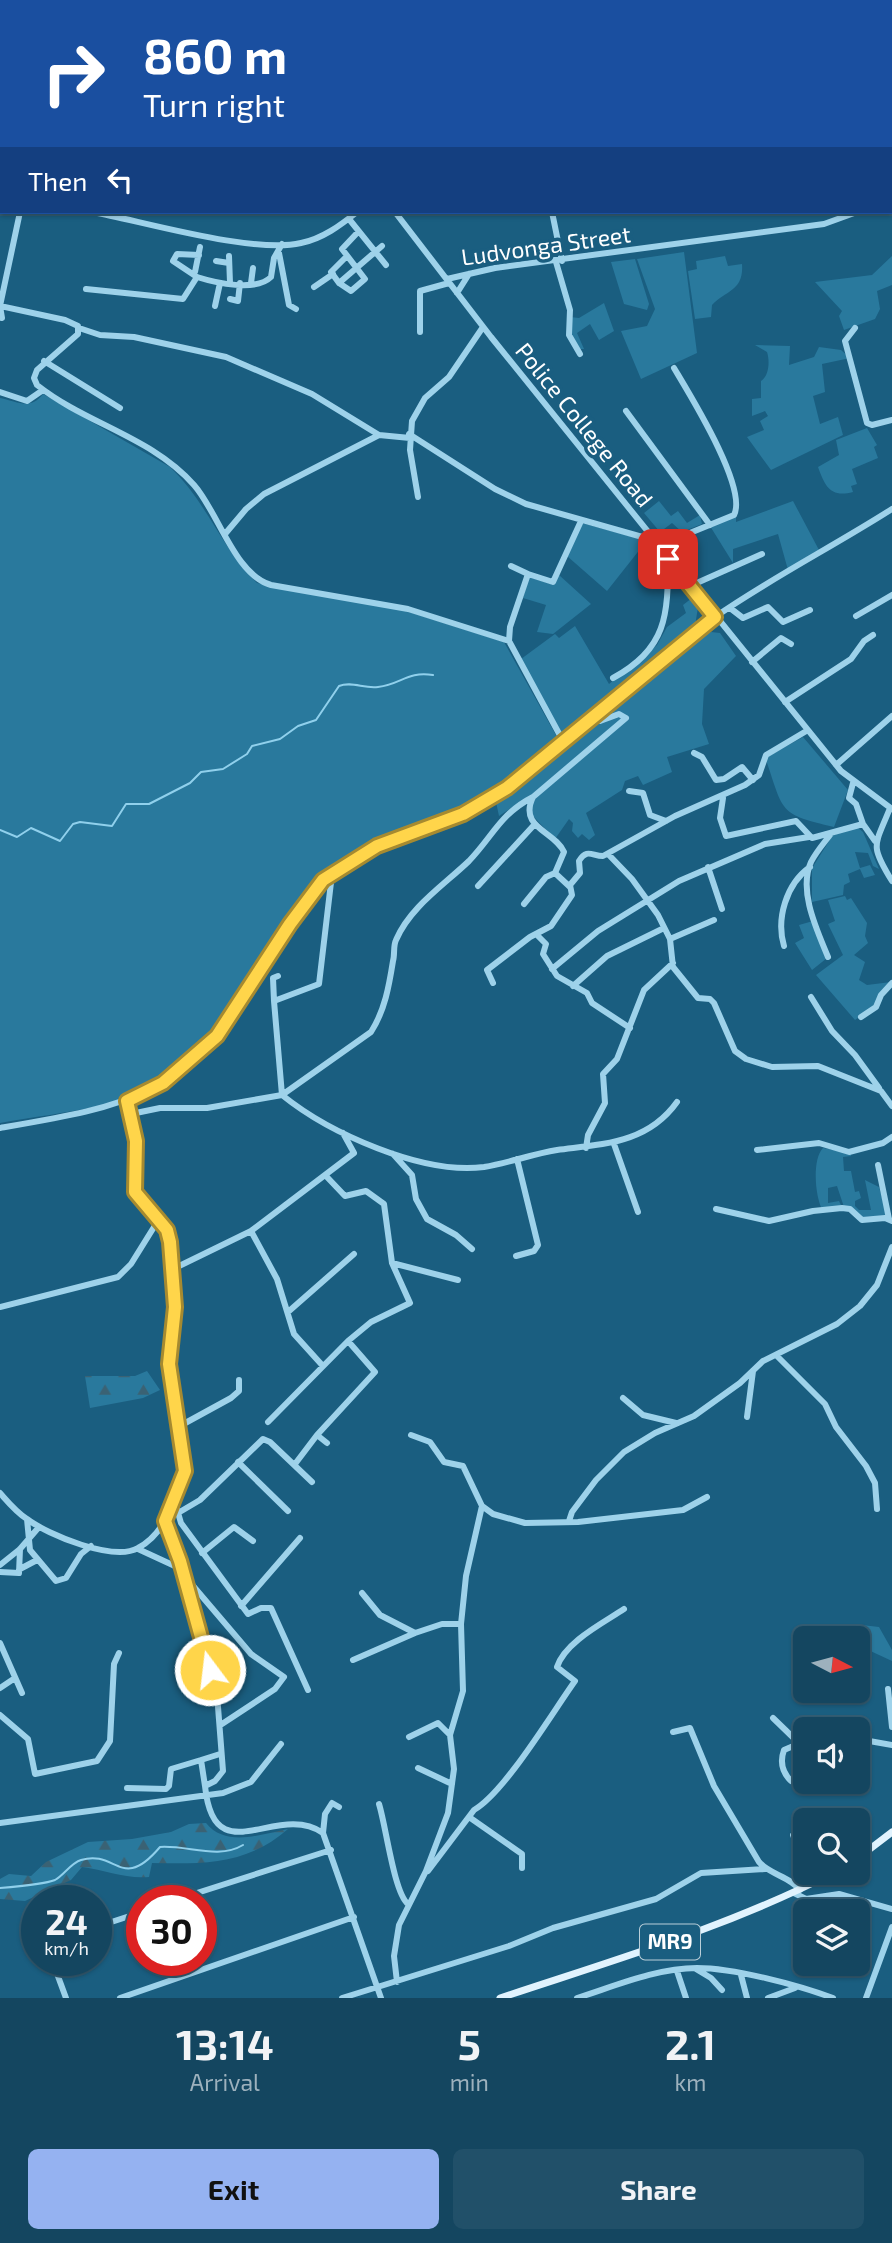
<!DOCTYPE html>
<html lang="en">
<head>
<meta charset="utf-8">
<style>
	:root { --surface:#144660; --page:#215069; --text:#f1f3f6; --muted:#9db1bd; --line:#335e75; --accent:#95b2f1 }
	body { margin:0; font-family:"Exo 2",sans-serif; background:var(--page); color:var(--text); height:100vh; display:flex; flex-direction:column; font-size:26px; white-space:nowrap }
	* { box-sizing:border-box; margin:0 }
	p { font-size:23px; color:var(--muted) }
	.icon { flex:none; width:38px; height:38px; fill:none; stroke:currentColor; stroke-width:2; stroke-linecap:round; stroke-linejoin:round }
	.map { position:relative; height:1998px; overflow:hidden }
	.drawer { display:flex; flex-direction:column; background:var(--surface); flex:1 }
	.drawer>* { flex:none }
	.hud { position:absolute; left:0px; top:0px; width:892px; height:214px; box-shadow:0 2px 5px #0004,0 0 0 2px var(--line); background:#1a4fa0; color:#fff; overflow:hidden }
	.needle { width:46px; rotate:96deg }
	.tools { position:absolute; left:793px; top:1626px; display:grid; gap:14px }
	.tools a { display:grid; place-items:center; width:77px; height:77px; border-radius:10px; background:var(--surface); box-shadow:0 2px 5px #0004,0 0 0 2px var(--line); font-size:35px }
	.speed { position:absolute; left:21px; top:1885px; display:flex; gap:14px; font-size:35px; font-weight:700; text-align:center }
	.speed>* { display:grid; place-content:center; width:91px; height:91px; border-radius:50%; background:var(--surface); box-shadow:0 2px 5px #0004,0 0 0 2px var(--line); line-height:1 }
	.speed small { font-size:18px; font-weight:400 }
	.speed .limit { border:10px solid #d22; background:#fff; color:#111 }
	.pin { position:absolute; display:grid; place-items:center; width:60px; height:60px; color:#fff; margin:-30px; border-radius:14px; box-shadow:0 4px 10px #0006 }
	.me { position:absolute; width:77px; margin:-38px; rotate:345deg; stroke-linejoin:round; filter:drop-shadow(0 0 5px #0008) }
	.turn { display:flex; align-items:center; gap:24px; height:147px; padding:0 28px; font-size:32px }
	.turn .icon { width:91px; height:91px; stroke-width:2.5 }
	.turn b { display:block; font-size:49px; line-height:60px }
	.then { display:flex; align-items:center; height:66px; padding:0 28px; background:#0003; gap:14px; font-size:26px }
	.eta { display:flex; justify-content:space-evenly; align-items:center; height:119px; text-align:center }
	.eta b { font-size:42px; font-weight:700; line-height:49px }
	.cta { display:flex; gap:14px; margin-top:auto; padding:14px 28px }
	.cta a { flex:1; height:80px; border-radius:10px; background:var(--accent); color:#111; font-size:28px; font-weight:700; line-height:80px; text-align:center }
	.cta a+a { background:var(--page); color:var(--text) }
	.map>svg:first-child { display:block }
</style>
</head>
<body>
<div class="map">
<svg width="892" height="1998" viewBox="0 0 892 1998">
	<defs>
		<pattern id="forest-firs" width="22" height="20" patternUnits="userSpaceOnUse" patternTransform="scale(1.75)"><rect width="22" height="20" fill="#29799d"/><path d="M5 1l3.5 6h-7zM16 11l3.5 6h-7z" fill="#3a6274"/></pattern>
	</defs>
	<rect width="100%" height="100%" fill="#1a5e80"/>
	<path fill="#29799d" d="M684 252 697 353 641 379 621 331 647 326 655 309 637 259Z
		M725 256 728 266 742 264C744 291 726 290 712 305L711 317 695 319 688 271 697 269 696 261Z
		M892 256V285L877 291 880 309 875 319 844 330 839 316 842 311 815 282 872 275Z
		M635 259 649 304 647 310 624 304 611 262Z
		M604 303 614 331 599 340 590 324 577 333 584 349H579L569 329 570 317 579 318Z
		M755 345 790 346 789 365 814 357 819 347 841 350 850 358 822 364 825 392 813 396 820 424 838 417 843 435 771 470 747 437 764 430 760 421 768 416 765 411 752 416V399L761 398V381C769 376 770 361 767 352Z
		M43 394 170 467C206 501 222 549 257 583L406 611 504 642 557 737C526 763 496 792 459 810 418 830 372 837 334 866 303 891 283 930 262 963 222 1025 175 1088 99 1106 67 1113 33 1117 0 1123V398C18 402 31 410 43 394Z
		M867 428 877 445 874 447 878 458 852 469 857 484 851 486 853 492C830 498 825 486 818 467L839 455 836 440Z
		M659 501 671 516 678 511 687 523 700 515 702 524 682 532 672 523 660 532 644 513Z
		M793 501 819 550 788 570 778 534 733 549V563L710 526 736 516V522Z
		M582 523 651 542 653 545 650 548H641L607 591 567 556Z
		M559 575 591 604 553 634 537 632 546 605 523 598 529 577 554 585Z
		M692 598 698 607 695 626 566 732H560L521 659 555 634 559 638 575 626 609 684 657 645 667 627 686 613 683 605Z
		M711 632 720 633 736 656 704 689 702 724 709 744 667 757 672 772 643 785 638 776 625 781 622 790 586 813 595 835 589 840 582 834 578 838 572 831 573 823 569 819 555 839 533 816 529 796 499 816 496 802 630 690 696 640Z
		M803 737 848 790 834 827C778 814 784 812 766 760L769 756Z
		M857 827 863 832 879 869 873 866 868 853 855 852 860 868 870 865 875 875 864 878 860 869 848 874 850 882 844 885 843 895 812 902V868L833 835Z
		M845 896 847 900 851 898 867 923 865 936 868 943 854 955 865 962 859 980 867 985 891 982 875 1005 855 1020 816 975 843 955 828 924 835 921 828 900Z
		M813 921 827 958 812 970 795 943 804 938 799 925Z
		M823 1148 851 1153V1156L843 1157 844 1171H851L855 1192 859 1191 861 1198 855 1201V1206L859 1210H871L865 1180 879 1187 887 1216 863 1217 844 1207 837 1186 828 1188V1203L839 1201 842 1207 822 1209C815 1196 812 1159 823 1148Z
		M862 1625 879 1627 892 1650V1661L864 1648 860 1640Z"/>
	<path fill="url(#forest-firs)" d="M147 1371 160 1390 143 1398 90 1408 85 1376H135Z
		M206 1823C226 1848 262 1834 288 1829 247 1865 203 1864 152 1863L149 1877C125 1879 106 1870 82 1867L71 1880 25 1901 0 1899V1879L9 1874 31 1876 46 1862 88 1842 132 1839 171 1832 189 1824Z"/>
	<g fill="none" stroke-linecap="round" stroke-linejoin="round">
		<path stroke="#90d0ec" stroke-width="2" d="M0 830 17 837 31 828 60 841 73 824 80 822 112 826 126 804H149L190 783 201 772 223 769 247 754 252 746 280 739 298 726 316 720 339 686C352 681 364 689 378 687 402 684 407 671 433 675
			M0 1888C12 1887 45 1884 55 1880 64 1875 71 1863 81 1860 117 1849 121 1893 160 1847 188 1845 218 1860 243 1845"/>
		<path stroke="#9ed2ea" stroke-width="6" d="M245 0 246 2
			M410 0 411 2
			M549 0 550 2
			M778 2 781 0
			M891 192 892 191
			M0 193H2
			M93 212C145 222 253 254 301 243 322 239 341 225 357 212
			M395 212 491 337 841 771 892 809
			M552 212 562 261
			M349 219 386 265
			M279 253 289 305 296 309
			M229 256 230 283
			M346 257 331 272 339 283 351 291 365 279 342 249 358 232
			M216 261 229 263
			M556 262 570 310 569 335 580 354
			M195 272 200 247
			M197 277 173 261 177 254 199 255
			M447 279 495 268 824 224 857 212
			M251 283 253 268
			M339 283 382 246
			M314 287 333 274
			M86 289 183 299 197 277C216 283 256 292 271 277L274 258 282 244
			M457 293 469 274
			M230 299 238 301 240 283
			M0 306 65 320 78 326V334L37 370 34 378 37 385C86 424 152 437 194 485 218 512 235 575 271 585L408 609 509 641
			M215 306 220 283
			M2 318 0 306 20 212
			M79 328 100 335 134 337 226 357 312 394 379 435 410 438
			M855 328 845 341 867 423 872 425 892 420
			M420 332V291L449 283
			M44 361 120 408
			M0 392 27 401 43 390
			M626 411 710 525
			M409 434 495 489 526 504 653 540
			M418 497 410 450 412 421 425 398 449 377 483 327
			M225 534 246 509 264 494 379 435
			M658 546 734 515C748 488 690 395 674 368
			M511 566 528 574 510 627 509 641 563 741
			M528 574 553 582 581 521
			M690 586 762 554
			M730 608 743 618 768 607 783 622 810 610
			M856 616 892 595
			M752 662 781 638 791 644
			M613 678C667 649 668 615 668 559
			M785 702 851 659 864 641 873 635
			M694 753 702 757 716 780 724 779 742 767 753 780
			M836 765 892 716
			M853 783 849 798 856 804 863 824
			M629 791 643 793 650 815 666 821
			M723 798 720 818 726 836 796 821 812 838 863 824 875 841
			M890 808C875 846 869 844 892 881
			M608 854 632 879 658 915 670 939 673 967 698 998 710 999 714 1003 735 1051 746 1059 772 1067 818 1066 881 1091 892 1106
			M708 867 722 909
			M555 873 570 887
			M478 886 534 825
			M524 904 546 877 555 873 564 852C555 831 518 828 533 797L626 718 619 714 600 721 591 718
			M537 935 546 944 543 954 557 976 587 993 592 1003 630 1028
			M670 939 714 920
			M784 946C776 919 786 884 810 867
			M828 957C817 930 798 891 811 862 816 852 824 843 830 835
			M552 969 598 931 679 881 765 844 809 837
			M278 976 273 978 274 1001 319 984 332 874
			M493 983 487 970 530 937 551 926 572 895 570 885 580 873 579 861C587 848 592 856 603 856L675 816 745 785 759 775 766 755 808 730
			M573 986 607 956 664 928
			M811 997 832 1031 855 1055 879 1088
			M274 1001 282 1095
			M861 1017 876 1007 881 995 892 983
			M282 1095C329 1133 422 1175 484 1167 509 1163 532 1154 557 1150 602 1144 647 1144 677 1102
			M131 1114 160 1108H207L282 1095 371 1032C385 1010 389 986 393 961 395 954 393 946 396 940 410 907 444 885 469 861 493 836 500 814 533 797
			M0 1128C128 1106 181 1098 254 982 275 948 295 907 323 880 374 832 451 827 507 787 580 736 642 668 715 617 771 578 834 546 892 509
			M614 1144 638 1212
			M586 1148 588 1135 605 1103 603 1074 617 1059 644 990 673 963
			M757 1150 819 1143 849 1152 883 1143 892 1137
			M393 1154 412 1175 416 1199 427 1219 456 1235 472 1249
			M878 1165 889 1219
			M326 1176 345 1196 366 1191 384 1204 392 1263 458 1280
			M716 1209 769 1221 813 1211 842 1208 850 1209 862 1220 885 1218 892 1221
			M251 1231 277 1279 294 1334 322 1365
			M516 1256 534 1251 538 1245 517 1159
			M171 1270 251 1231 354 1153 343 1133
			M0 1307 118 1277 131 1264 159 1219
			M288 1312 354 1254
			M348 1341 371 1322 410 1303 392 1263
			M776 1355 825 1404 836 1427 866 1466 875 1483 877 1509
			M623 1398 643 1415 676 1423
			M747 1417 753 1371
			M268 1422 348 1341 375 1372 317 1435
			M178 1427 231 1398 239 1391V1380
			M411 1435 430 1442 444 1462 463 1466 482 1506 493 1514 525 1523 578 1522 683 1510 707 1497
			M238 1462 288 1511
			M295 1464 317 1435 327 1443
			M0 1493C8 1502 16 1512 27 1519 48 1535 114 1562 138 1548 165 1534 177 1498 185 1471L169 1365 175 1307 170 1243 167 1230 135 1192 133 1178 137 1141 127 1101
			M174 1499 181 1523 248 1614 261 1608H271L308 1690
			M178 1513 200 1500 263 1439 270 1442 312 1482
			M27 1519 30 1550 56 1581 66 1578 81 1554 91 1546
			M165 1521 180 1561 217 1694 223 1771 215 1781 205 1786C214 1875 276 1801 323 1833L381 1998
			M569 1521 572 1512 596 1480 624 1452 655 1433 694 1416 740 1383 763 1361 837 1324 860 1306 877 1285 892 1247
			M138 1549 177 1567 251 1654 284 1677 275 1689 222 1724
			M202 1553 234 1527 253 1541
			M0 1565 20 1549 39 1527
			M20 1569 37 1560
			M0 1572 19 1573 20 1549
			M362 1593 380 1615 415 1633 442 1624H461
			M241 1606 300 1538
			M821 1637 822 1638
			M0 1643 22 1693
			M858 1650 862 1648
			M353 1660 415 1633
			M0 1688 15 1678
			M888 1689 892 1727
			M0 1715 28 1739 35 1774 97 1761 110 1741 114 1664 119 1653
			M773 1718 805 1749
			M673 1732 690 1728 714 1786 759 1862C770 1875 789 1876 800 1890
			M409 1737 438 1723 450 1735
			M858 1739 892 1745
			M858 1752 864 1741
			M418 1768 452 1784
			M791 1781C782 1772 780 1761 784 1750L798 1744
			M856 1782 861 1790
			M205 1786 201 1760 220 1754
			M127 1788 166 1789 169 1786 171 1769 201 1760
			M379 1804C386 1826 394 1893 408 1904
			M810 1813V1820
			M469 1817 522 1854V1868
			M0 1823 223 1793 251 1782 281 1744
			M323 1833 325 1814 332 1803 339 1807
			M428 1871 474 1810C505 1792 552 1713 575 1681L557 1667C565 1642 603 1623 624 1609
			M795 1884 805 1866 793 1835 805 1824
			M794 1893 806 1899 839 1894 892 1909
			M175 1900 331 1850
			M32 1910 37 1922
			M96 1927 142 1912
			M52 1960 66 1998
			M696 1969 711 1978 722 1990
			M677 1971 686 1998
			M741 1975 747 1998
			M397 1982 394 1956 399 1925 426 1871 448 1813 454 1769 450 1735 463 1691 461 1624 466 1576 482 1506
			M120 1998 354 1917
			M342 1998 509 1946 553 1928 656 1899 701 1873 765 1869
			M577 1998C615 1986 657 1968 697 1968 734 1968 798 1985 833 1998
			M768 1998 795 1988
			M866 1998 892 1927"/>
		<path stroke="#e1f3fe" stroke-width="7" d="M858 1858 892 1832
			M500 1998C614 1960 728 1927 835 1872"/>
	</g>
	<g fill="none" stroke-linecap="round" stroke-linejoin="round">
		<defs>
			<path id="route" d="M210 1670 180 1561 165 1521 185 1471 169 1364 175 1307 170 1242 167 1230 135 1192 136 1141 127 1101 163 1083 217 1036 290 924 323 880 377 846 463 814 507 788 715 617 668 559"/>
		</defs>
		<use href="#route" stroke="#a68a30" stroke-width="18"/>
		<use href="#route" stroke="#ffd54a" stroke-width="12"/>
	</g>
	<g text-anchor="middle" stroke-width="7" stroke-linejoin="round" paint-order="stroke">
		<rect fill="#1a5e80" stroke="#bacfd9" stroke-width="2" x="640" y="1924.5" width="60" height="35" rx="5"/>
		<g font-size="21" font-weight="bold" fill="#fff">
			<text x="670" y="1949">MR9</text>
		</g>
		<g font-size="23" fill="#fff" stroke="#1a5e80">
			<text transform="translate(546 246) rotate(-8)" y="8">Ludvonga Street</text>
			<text transform="translate(584 425) rotate(51)" y="8">Police College Road</text>
		</g>
	</g>
</svg>
<div class="tools">
<a><svg class="needle" viewBox="-14 -14 28 28"><path d="M0-13l5 13h-10z" fill="#e53935"/><path d="M0 13l5-13h-10z" fill="#9db1bd"/></svg></a>
<a><svg class="icon" aria-label="sound" viewBox="0 0 24 24"><path d="M4 9h4l5-4v14l-5-4H4zM17 9q2 3 0 6"/></svg></a>
<a><svg class="icon" aria-label="search" viewBox="0 0 24 24"><circle cx="10" cy="10" r="6"/><path d="M15 15l6 6"/></svg></a>
<a><svg class="icon" aria-label="layers" viewBox="0 0 24 24"><path d="M12 4l9 5-9 5-9-5zM3 14l9 5 9-5"/></svg></a>
</div>
<div class="speed"><div>24<small>km/h</small></div><div class="limit">30</div></div>
<div class="pin" style="left:668px;top:559px;background:#d93025"><svg class="icon" aria-label="arrive" viewBox="0 0 24 24"><path d="M6 21V4h12l-3 4 3 4H6"/></svg></div>
<svg class="me" style="left:210px;top:1670px" viewBox="-20 -20 40 40"><circle r="17" fill="#ffd54a" stroke="#fff" stroke-width="3"/><path d="M0-11L8 9 0 5-8 9z" fill="#fff"/></svg>
<div class="hud">
<div class="turn"><svg class="icon" aria-label="right" viewBox="0 0 24 24"><path d="M7 20v-9h11M14 6l5 5-5 5"/></svg><div><b>860 m</b>Turn right</div></div>
<div class="then">Then<svg class="icon" aria-label="left" viewBox="0 0 24 24"><path d="M17 20v-9H6M10 6l-5 5 5 5"/></svg></div>
</div>
</div>
<section class="drawer">
<div class="eta">
<div><b>13:14</b><p>Arrival</p></div>
<div><b>5</b><p>min</p></div>
<div><b>2.1</b><p>km</p></div>
</div>
<div class="cta"><a>Exit</a><a>Share</a></div>
</section>
</body>
</html>
